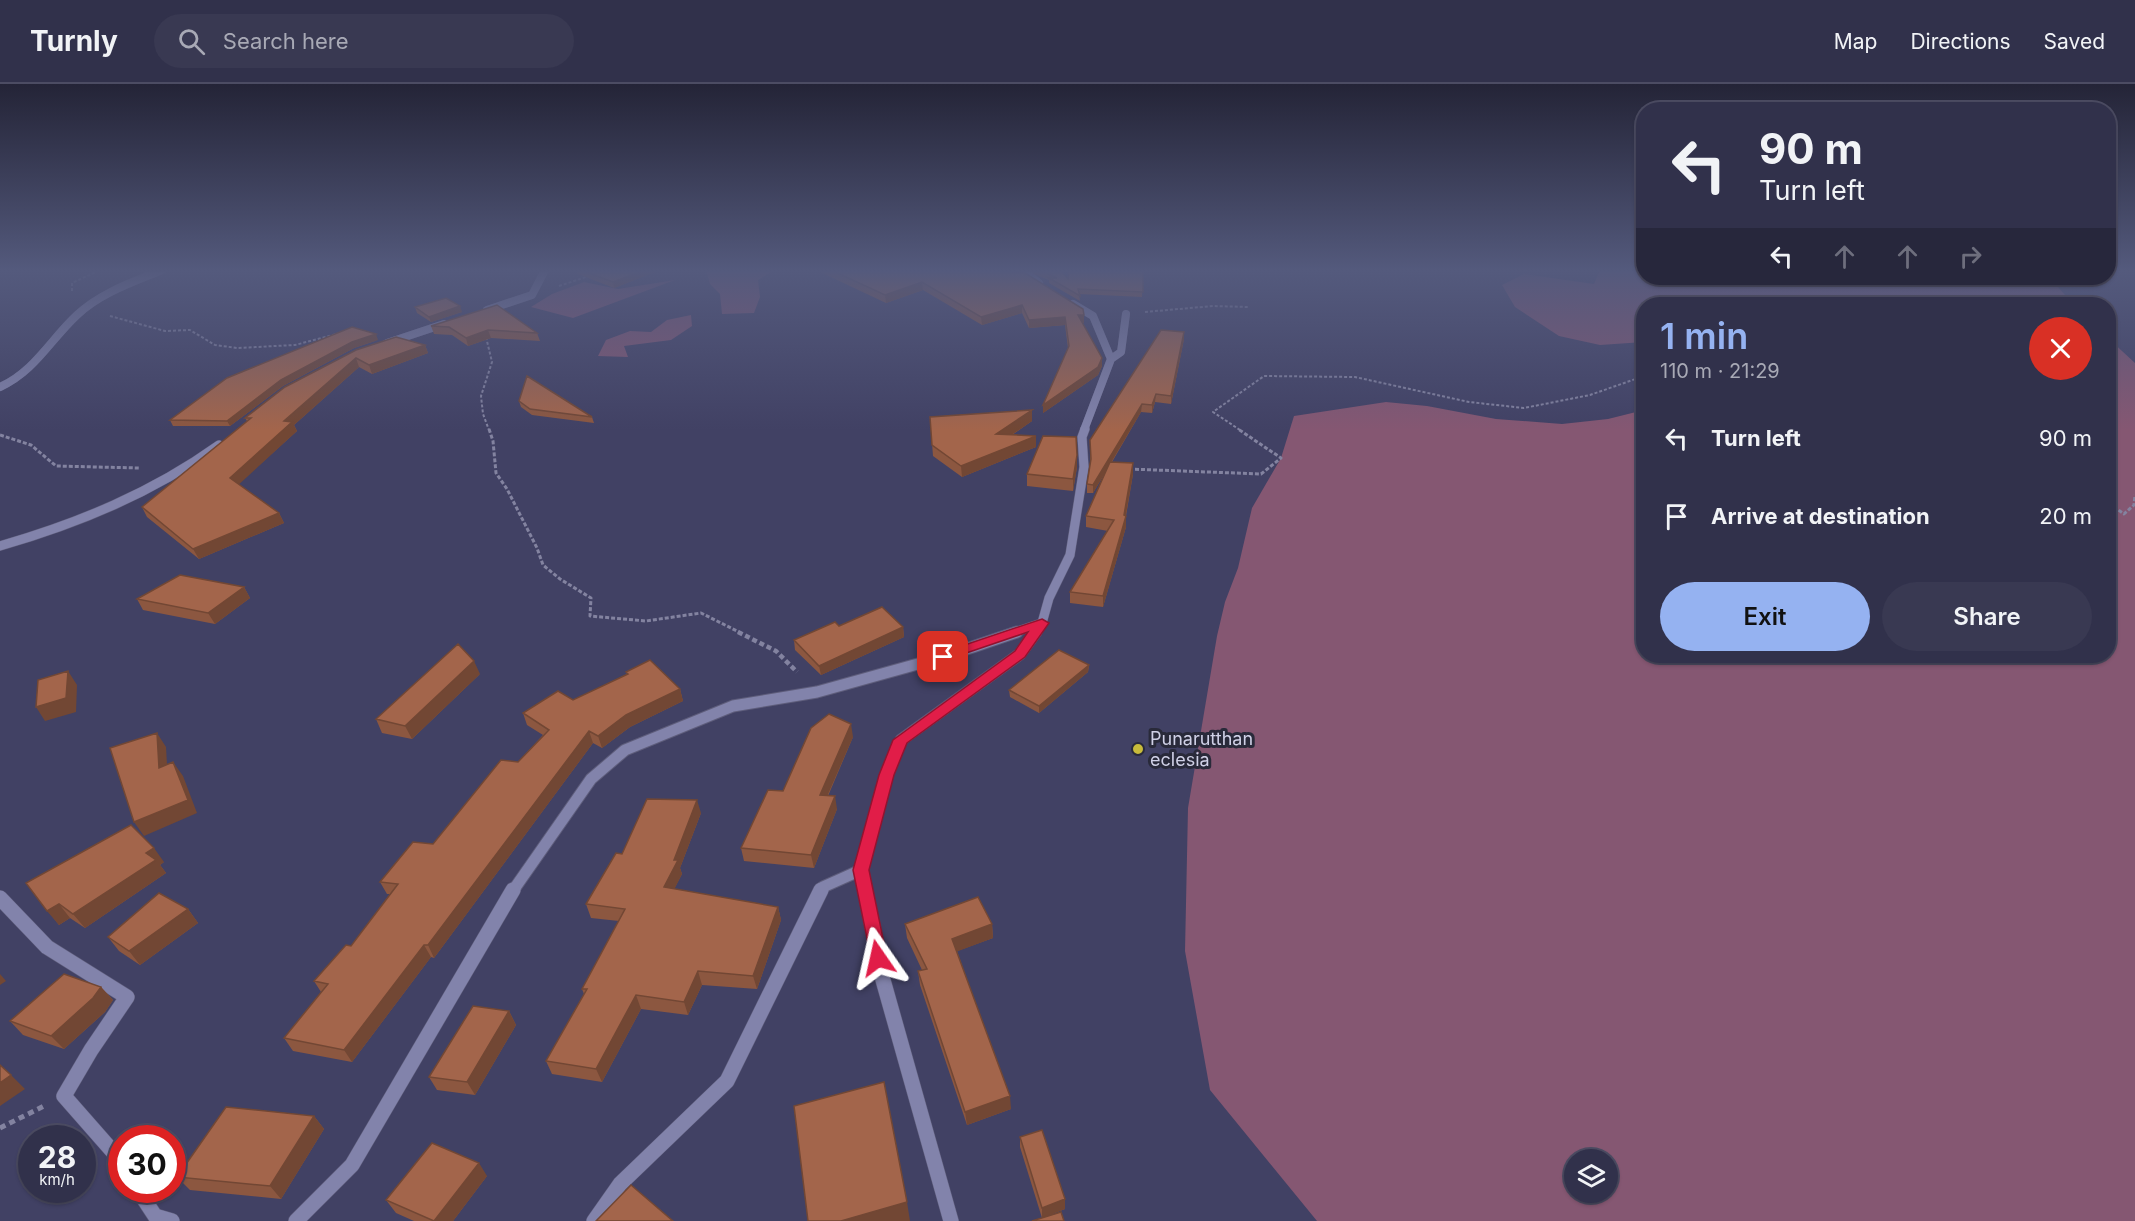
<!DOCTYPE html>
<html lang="en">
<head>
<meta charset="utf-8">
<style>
	:root { --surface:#31314b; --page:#393952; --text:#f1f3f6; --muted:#a8a9b5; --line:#4c4c63; --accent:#95b2f1 }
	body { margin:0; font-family:Inter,sans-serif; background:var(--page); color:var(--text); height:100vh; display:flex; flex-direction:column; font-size:22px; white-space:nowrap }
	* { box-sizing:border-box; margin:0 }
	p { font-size:20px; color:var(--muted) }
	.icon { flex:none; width:33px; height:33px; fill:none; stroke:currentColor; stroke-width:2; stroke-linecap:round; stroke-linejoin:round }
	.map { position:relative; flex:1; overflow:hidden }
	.panel { position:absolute; left:1636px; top:213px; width:480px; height:366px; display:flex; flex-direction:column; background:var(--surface); border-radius:24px; box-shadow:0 2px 4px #0004,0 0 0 2px var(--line) }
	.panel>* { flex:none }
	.guide { position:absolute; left:1636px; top:18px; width:480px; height:183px; border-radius:24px; box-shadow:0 2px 4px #0004,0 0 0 2px var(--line); background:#31314b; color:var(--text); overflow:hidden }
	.fabs { position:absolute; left:1564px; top:1065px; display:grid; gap:12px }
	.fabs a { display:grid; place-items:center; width:54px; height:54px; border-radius:50%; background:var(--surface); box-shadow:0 2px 4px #0004,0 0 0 2px var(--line); font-size:30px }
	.speed { position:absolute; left:18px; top:1041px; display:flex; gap:12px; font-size:30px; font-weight:700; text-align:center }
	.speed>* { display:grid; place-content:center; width:78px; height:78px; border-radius:50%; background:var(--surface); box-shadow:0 2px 4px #0004,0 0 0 2px var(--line); line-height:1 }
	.speed small { font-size:15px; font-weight:400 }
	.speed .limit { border:9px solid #d22; background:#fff; color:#111 }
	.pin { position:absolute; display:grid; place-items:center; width:51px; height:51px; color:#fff; margin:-26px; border-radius:12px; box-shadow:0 3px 9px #0006 }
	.me { position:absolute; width:66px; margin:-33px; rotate:349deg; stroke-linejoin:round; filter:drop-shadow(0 0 4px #0008) }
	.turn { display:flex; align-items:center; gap:21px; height:126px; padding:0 24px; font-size:27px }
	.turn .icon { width:78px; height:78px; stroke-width:2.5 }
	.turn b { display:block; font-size:42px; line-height:51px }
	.lanes { display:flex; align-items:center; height:57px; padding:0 24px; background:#0003; justify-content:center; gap:30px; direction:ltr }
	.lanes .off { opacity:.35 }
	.round { display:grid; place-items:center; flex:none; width:63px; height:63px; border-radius:32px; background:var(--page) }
	.head { display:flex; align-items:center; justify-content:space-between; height:102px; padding:0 24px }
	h1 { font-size:36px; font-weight:600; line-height:45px; color:var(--accent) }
	.primary-button { display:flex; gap:12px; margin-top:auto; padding:12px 24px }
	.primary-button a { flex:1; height:69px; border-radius:36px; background:var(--accent); color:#111; font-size:24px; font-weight:600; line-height:69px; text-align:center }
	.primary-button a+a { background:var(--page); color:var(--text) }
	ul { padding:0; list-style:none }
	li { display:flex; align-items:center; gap:18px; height:78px; padding:0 24px }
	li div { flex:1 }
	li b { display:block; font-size:22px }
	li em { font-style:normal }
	header { display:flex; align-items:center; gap:36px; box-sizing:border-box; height:84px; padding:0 30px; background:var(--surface); border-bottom:2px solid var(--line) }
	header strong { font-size:28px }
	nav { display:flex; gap:33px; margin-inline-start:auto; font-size:21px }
	.search { width:420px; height:54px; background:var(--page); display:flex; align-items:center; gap:15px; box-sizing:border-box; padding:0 21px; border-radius:33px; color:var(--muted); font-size:22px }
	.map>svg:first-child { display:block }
</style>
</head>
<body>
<header>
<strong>Turnly</strong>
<div class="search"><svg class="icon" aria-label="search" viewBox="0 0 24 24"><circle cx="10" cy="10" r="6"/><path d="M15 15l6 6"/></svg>Search here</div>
<nav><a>Map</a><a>Directions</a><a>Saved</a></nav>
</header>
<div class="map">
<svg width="2135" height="1137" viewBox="0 0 2135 1137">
	<rect width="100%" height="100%" fill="#414164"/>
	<path fill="#855772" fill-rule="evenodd" d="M706 186H772L773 187 758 196 760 213 754 229 722 230 720 210 710 200Z
		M1600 186H1644V194H2050L2073 220H1644V258L1600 261 1559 252 1515 223 1502 201 1524 190 1594 200Z
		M675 196 573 234 531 223 552 210 584 198 618 205Z
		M691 231 692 242 671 256 624 262 628 273 598 272 606 256 630 247 651 248 667 236Z
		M2109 255 2135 279V1137H1317L1210 1006 1185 867 1188 724 1217 552 1225 518 1238 484 1252 424 1281 374 1294 332 1386 318 1427 322 1496 335 1562 340 1608 335 1644 326V572H2109ZM1575 1076H1608V1108H1575Z"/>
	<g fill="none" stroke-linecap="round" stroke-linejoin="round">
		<defs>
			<path id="minor-far3" d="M1023 186 1039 199
				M1073 220 1093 232 1111 275 1084 346
				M487 226 532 211 545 186
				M387 259 444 240
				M1111 275 1121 268 1126 230
				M0 303C35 287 50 256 77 231 100 209 133 198 162 186"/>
			<path id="minor-far2" d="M0 462C79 439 152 409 219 361
				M1012 549 1042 539
				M1035 549 1042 539 1049 514 1070 471 1084 383 1082 353 1085 345"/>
			<path id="minor-far1" d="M512 808 591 695 625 666 733 622 817 608 943 573 1017 548
				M821 808 823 803 861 786
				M865 808 861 786 887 691 901 656 1020 570 1036 548"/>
			<path id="minor" d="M865 806 883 896 951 1137
				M0 814 47 863 127 913 91 966 64 1012 122 1078
				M138 1106 155 1132 172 1137
				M296 1137 352 1081 513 806
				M594 1137 620 1100 727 997 821 806"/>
		</defs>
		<use href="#minor-far3" stroke="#5e5d7b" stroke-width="8"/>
		<use href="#minor-far2" stroke="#5e5d7b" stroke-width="10"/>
		<use href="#minor-far1" stroke="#5e5d7b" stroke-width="13"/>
		<use href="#minor" stroke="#5e5d7b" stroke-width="16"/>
		<path stroke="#8383a0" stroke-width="2" stroke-dasharray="3 2" stroke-linecap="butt" d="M559 202 589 192
			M72 207V199L100 186
			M1145 228 1213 222 1249 223
			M110 232 165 247 190 246 215 261 237 264 295 261 337 250
			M486 253 492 278 481 312 483 330 489 346
			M1240 346 1213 328 1264 292 1355 293 1469 318 1524 324 1590 311 1644 292"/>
		<path stroke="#8383a0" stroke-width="3" stroke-dasharray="4 2" stroke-linecap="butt" d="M489 345 493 357 496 389 507 405 537 464 543 481 560 495 591 514 590 532 646 537 701 529 741 549
			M0 351 31 361 56 382 139 384
			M1129 385 1261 390 1281 374 1238 345
			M2109 419 2124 430 2134 421 2135 411"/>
		<path stroke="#8383a0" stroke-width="4.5" stroke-dasharray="5 3" stroke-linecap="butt" d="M738 548 776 567 797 588"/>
		<path stroke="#8383a0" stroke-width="5" stroke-dasharray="6 4.5" stroke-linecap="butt" d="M0 1044 44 1022"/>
		<use href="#minor-far3" stroke="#8283ab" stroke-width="8"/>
		<use href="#minor-far2" stroke="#8283ab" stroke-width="9"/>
		<use href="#minor-far1" stroke="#8283ab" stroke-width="11"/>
		<use href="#minor" stroke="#8283ab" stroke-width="15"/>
	</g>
	<path fill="#8c5740" d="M577 186H660L614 204 578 190Z
		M816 186H987L1084 239H1082L1102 274V282L1098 291 1043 329 1068 264 1065 241 1029 244 1022 229 982 241 923 206 886 219Z
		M1031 186H1060L1068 195 1143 186 1142 213 1079 210 1080 217 1049 199V196L1034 190Z
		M415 223 462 228 431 238 417 229Z
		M431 242 537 249 540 257 491 254 468 262 452 251 434 250Z
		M1184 255 1171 320 1155 318 1152 329 1141 328 1112 378 1133 390 1126 432V443L1103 523 1070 519V508L1108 447 1086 443V432L1105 389 1093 409H1087V400L1090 378V356Z
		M378 256 354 264 283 302 230 342H173L170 336 227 294Z
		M425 261 428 269 372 290 359 283 294 341 297 347 238 400 279 429 284 439 199 475 147 433 142 423 247 337 245 334 356 266Z
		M519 317 592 333 594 339 532 331 521 323Z
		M1032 326V337L1012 351 1036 363 962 393 933 372 930 333Z
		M1077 383 1073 407 1027 402V390Z
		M244 503 250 514 215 540 143 526 137 515Z
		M839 542 903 543 904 553 821 591 795 566 794 556Z
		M1089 581 1088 588 1039 629 1010 613 1009 606Z
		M626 588 680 605 683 617 630 643 602 664 593 659 434 874 431 873 352 978 293 967 284 954 321 908 314 897 351 862 390 810H387L380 798 433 760 518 678 543 651 527 641 523 629 573 616 627 590Z
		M480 590 412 655 382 649 376 635Z
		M853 653 828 712 837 725 814 784 744 777 741 764 783 707Z
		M701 729 680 784 682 790 674 805 778 823 781 836 757 905 702 901 688 931 641 925 602 998 552 990 546 977 584 910 582 905 619 837 591 834 586 820 622 770Z
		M164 778 160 781 166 789 85 844 70 834 59 841 26 799Z
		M188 825 198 839 140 881 119 867 108 853Z
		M905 840H992L993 854 957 867 1011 1025 967 1041 920 901 918 887 922 886 907 854Z
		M101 903 113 916 105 928 64 965 23 951 10 937Z
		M509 927 516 941 475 1011 437 1006 429 993Z
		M314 1032 324 1045 281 1115 190 1106 177 1093Z
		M1020 1053 1065 1125 1042 1134 1020 1063Z
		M487 1092 453 1137H414L396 1129 386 1116Z"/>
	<path fill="#724734" d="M645 186H660L614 204 613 198Z
		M922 198 923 206 886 219 885 211Z
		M1022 221V229L982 241 981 233Z
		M460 222 462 228 431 238 429 233Z
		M1078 231H1084V239H1078Z
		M1065 233V241L1029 244V236Z
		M488 246 491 254 468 262 466 254Z
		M1184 248V255L1171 320V312Z
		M376 250 378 256 354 264 283 302 230 342 227 337 281 296 352 258Z
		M425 261 428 269 372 290 369 281Z
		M356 274 359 283 294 341 297 347 235 404 230 394 284 337Z
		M1102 274V282L1098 291 1043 329V321Z
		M1156 310 1155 318 1152 329V321Z
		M1142 320 1141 328 1093 409V401Z
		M1032 326V337L997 361 996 350Z
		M1036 352V363L962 393 961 382Z
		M1077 371V383L1073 407V395Z
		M1133 379V390L1125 436 1126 432V443L1103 523V512L1124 431Z
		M279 429 284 439 199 475 193 465Z
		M244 503 250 514 215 540 208 529Z
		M903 543 904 553 821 591 819 582Z
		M474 577 480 590 412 655 405 642Z
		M1089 581 1088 588 1039 629V622Z
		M68 587 77 601 76 628 45 637 36 623Z
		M680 605 683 617 630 643 602 664 598 652 626 631Z
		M851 640 853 653 822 724 820 711Z
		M589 647 593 659 434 874 428 861Z
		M157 649 166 663 168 698 159 684Z
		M173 678 183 692 197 729 144 752 134 738Z
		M835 712 837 725 814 784 811 771Z
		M697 716 701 729 680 784 682 790 669 816 664 803Z
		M154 764 164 778 160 781 166 789 85 844 73 830 146 769Z
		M59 820 70 834 59 841 47 827Z
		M778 823 781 836 757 905 753 892Z
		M188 825 198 839 140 881 129 867Z
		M992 840 993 854 953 869 952 855Z
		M424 861 431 873 352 978 344 966Z
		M698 887 702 901 688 931 684 918Z
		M0 890 6 897 0 901Z
		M101 903 113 916 105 928 64 965 51 952Z
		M636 911 641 925 602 998 596 985Z
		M509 927 516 941 475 1011 467 998Z
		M11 991 25 1005 0 1022V999Z
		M1010 1012 1011 1025 967 1041 965 1028Z
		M314 1032 324 1045 281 1115 270 1102Z
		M479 1079 487 1092 453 1137H434Z
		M1065 1115V1125L1042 1134V1124Z
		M907 1118 910 1137H841Z"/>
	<path fill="#a3654b" stroke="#724734" stroke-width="1.5" d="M581 186H645L613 198Z
		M831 186H987L1025 189 1083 225 1084 231H1078L1102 274 1098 283 1043 321 1069 262 1065 233 1029 236 1022 221 981 233 922 198 885 211Z
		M1039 186H1060L1068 195 1069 186H1143V208L1078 205 1080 212 1049 194H1057Z
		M446 214 460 222 429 233 415 223Z
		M497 221 537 249 488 246 466 254 449 243 431 242Z
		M352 243 376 250 352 258 281 296 227 337 170 336 227 294Z
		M1161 246 1184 248 1171 312 1156 310 1152 321 1142 320 1093 401 1087 400 1091 375 1090 356Z
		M396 253 425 261 369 281 356 274 284 337 292 338 230 394 279 429 193 465 142 423 251 334H245L285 303 356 266Z
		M527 292 592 333 530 325 519 317Z
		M1032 326 996 350 1036 352 961 382 932 361 930 333Z
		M1043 352 1076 353 1077 371 1073 395 1027 390Z
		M1110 378 1133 379 1124 431 1126 432 1103 512 1070 508 1114 436 1086 432Z
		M180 491 244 503 208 529 137 515Z
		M882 523 903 543 819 582 794 556 835 538 839 542Z
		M458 560 474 577 405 642 376 635Z
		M1059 566 1089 581 1039 622 1009 606Z
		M650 576 680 605 626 631 598 652 589 647 428 861H424L344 966 284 954 328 900 314 897 346 861 351 862 398 800 380 798 413 758 433 760 501 676 518 678 549 646 523 629 558 607 573 616 628 590 626 588Z
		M68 587 66 614 36 623 38 596Z
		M829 630 851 640 820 711 835 712 811 771 741 764 768 706 783 707 811 644Z
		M157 649 159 684 173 678 188 716 134 738 110 664Z
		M647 715 697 716 674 776H678L664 803 778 823 753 892 698 887 684 918 636 911 596 985 546 977 587 905H582L625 825 586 820 616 769 622 770Z
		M131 741 154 764 146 769 156 776 73 830 59 820 47 827 26 799Z
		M159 809 188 825 129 867 108 853Z
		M978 813 992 840 952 855 1010 1012 965 1028 918 887 927 885 905 840Z
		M64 890 101 903 93 914 51 952 10 937Z
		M473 922 509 927 467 998 429 993Z
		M0 981 11 991 0 999Z
		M884 998 907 1118 841 1137H808L794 1022Z
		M226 1023 314 1032 270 1102 177 1093Z
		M1042 1046 1065 1115 1042 1124 1020 1053Z
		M432 1059 479 1079 434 1137 386 1116Z
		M631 1101 673 1137H596Z
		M1061 1128 1064 1137H1032Z"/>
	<linearGradient id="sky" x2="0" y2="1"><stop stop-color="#242437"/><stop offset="0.54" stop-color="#545a7d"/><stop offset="1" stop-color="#545a7d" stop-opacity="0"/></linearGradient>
	<rect width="2135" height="346" fill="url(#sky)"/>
	<path fill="#e11d48" stroke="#92132f" stroke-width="1.5" d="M1042 535 1049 539 1025 573 907 659 894 691 869 786 887 874 885 879 878 881 872 879 853 786 879 691 893 656 1015 567 1028 548 943 577 936 573 938 570Z"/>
	<circle fill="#c8bb3b" stroke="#292a3a" stroke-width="2" cx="1138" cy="665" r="6"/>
	<g text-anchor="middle" stroke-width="6" stroke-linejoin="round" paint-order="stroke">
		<g font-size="18" fill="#d0d1e7" stroke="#292a3a" text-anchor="start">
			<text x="1150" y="661">Punarutthan<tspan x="1150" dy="21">eclesia</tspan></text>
		</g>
	</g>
</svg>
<div class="fabs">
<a><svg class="icon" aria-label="layers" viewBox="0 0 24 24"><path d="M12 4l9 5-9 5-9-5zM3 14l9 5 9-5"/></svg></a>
</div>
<div class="speed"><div>28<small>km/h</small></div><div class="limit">30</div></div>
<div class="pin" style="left:943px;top:573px;background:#d93025"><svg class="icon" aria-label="arrive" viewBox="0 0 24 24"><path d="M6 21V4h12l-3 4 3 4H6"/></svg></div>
<svg class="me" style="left:878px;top:874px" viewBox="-20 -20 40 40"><path d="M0-17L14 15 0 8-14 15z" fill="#e11d48" stroke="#fff" stroke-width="4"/></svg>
<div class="guide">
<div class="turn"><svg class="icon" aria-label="left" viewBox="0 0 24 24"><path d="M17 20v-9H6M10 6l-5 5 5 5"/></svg><div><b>90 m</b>Turn left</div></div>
<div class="lanes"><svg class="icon" aria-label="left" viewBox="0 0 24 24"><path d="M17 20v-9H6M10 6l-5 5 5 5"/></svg><svg class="icon off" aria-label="ahead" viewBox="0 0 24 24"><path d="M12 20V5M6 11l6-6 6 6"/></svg><svg class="icon off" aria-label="ahead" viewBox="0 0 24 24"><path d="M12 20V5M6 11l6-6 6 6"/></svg><svg class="icon off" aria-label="right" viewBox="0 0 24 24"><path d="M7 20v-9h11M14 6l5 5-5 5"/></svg></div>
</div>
<section class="panel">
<div class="head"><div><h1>1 min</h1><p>110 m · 21:29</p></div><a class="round" style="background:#d93025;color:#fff"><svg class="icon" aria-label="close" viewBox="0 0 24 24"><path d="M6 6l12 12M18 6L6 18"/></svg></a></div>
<ul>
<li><svg class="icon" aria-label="left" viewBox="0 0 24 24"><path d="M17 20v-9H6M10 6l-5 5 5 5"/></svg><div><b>Turn left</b></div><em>90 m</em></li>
<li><svg class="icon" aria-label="arrive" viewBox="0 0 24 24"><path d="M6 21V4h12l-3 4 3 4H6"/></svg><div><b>Arrive at destination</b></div><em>20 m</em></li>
</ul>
<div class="primary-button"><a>Exit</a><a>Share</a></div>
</section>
</div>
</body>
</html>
